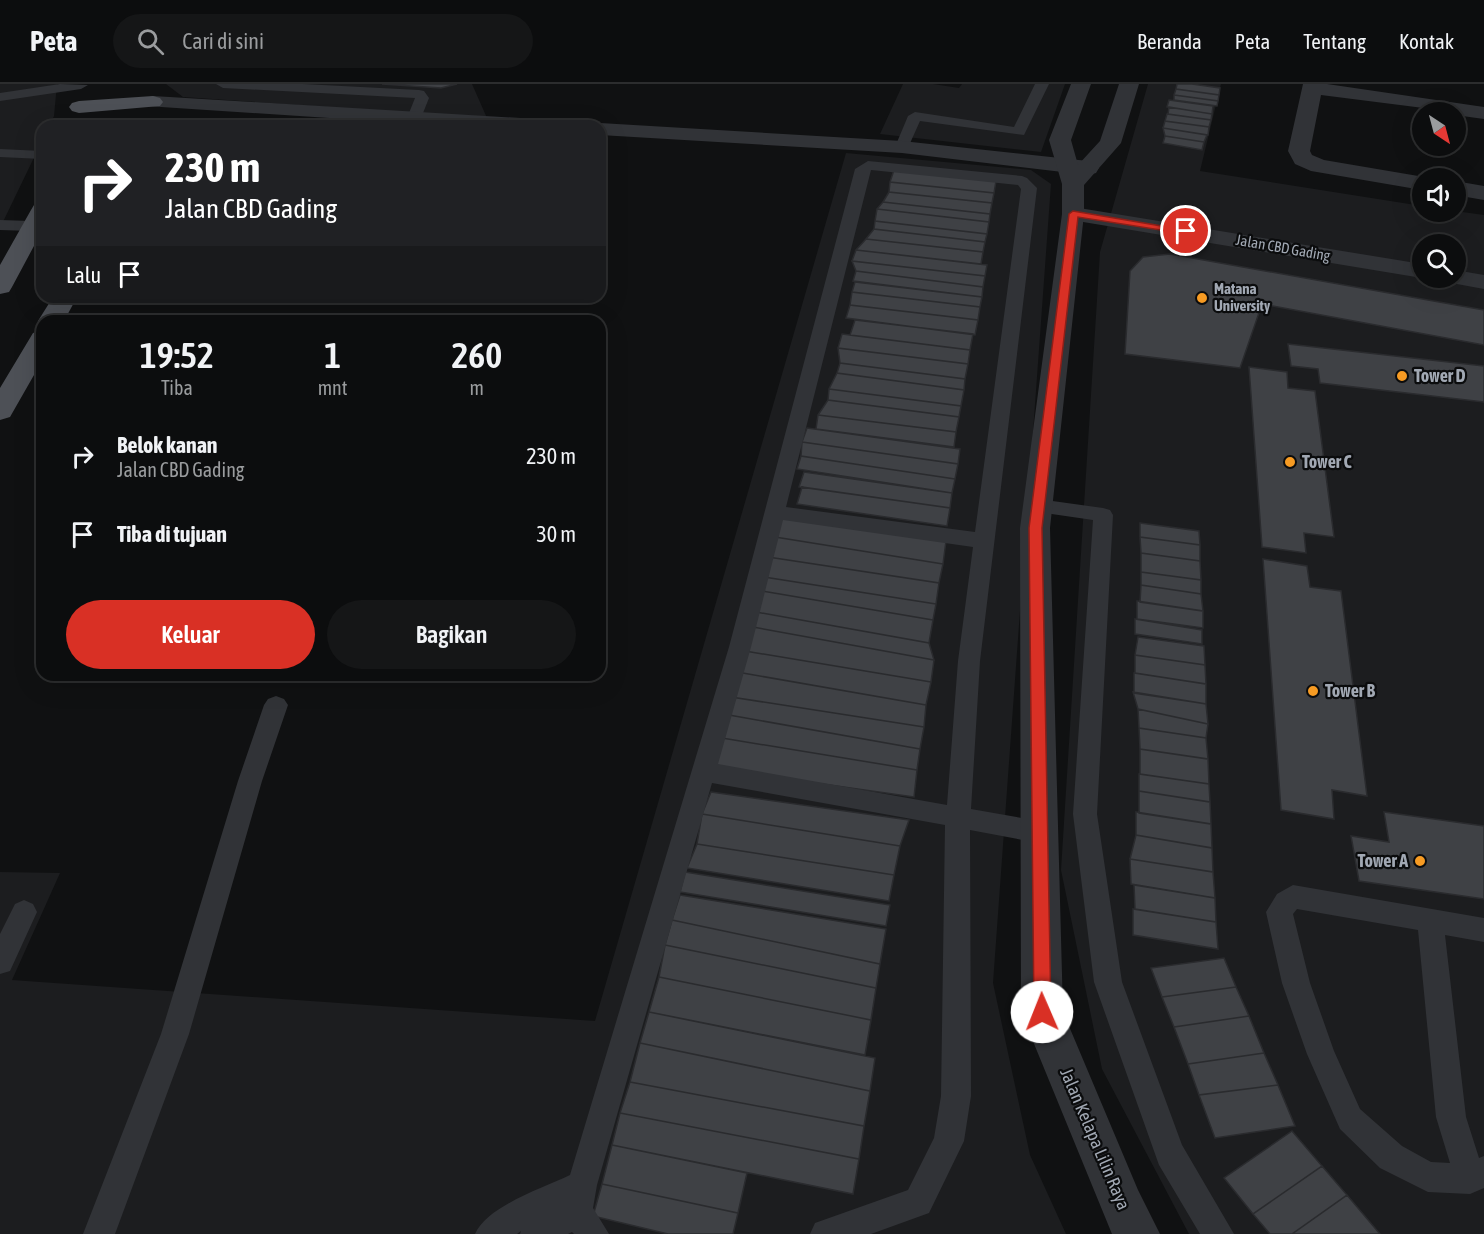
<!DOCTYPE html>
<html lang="id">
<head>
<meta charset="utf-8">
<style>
	:root { --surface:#0c0d0e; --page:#151617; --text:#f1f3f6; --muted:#9a9c9e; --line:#2c2d2e; --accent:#d93025 }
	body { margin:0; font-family:"Asap Condensed",sans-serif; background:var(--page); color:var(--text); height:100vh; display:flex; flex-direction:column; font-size:22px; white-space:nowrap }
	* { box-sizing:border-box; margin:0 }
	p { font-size:20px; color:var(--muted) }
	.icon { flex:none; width:33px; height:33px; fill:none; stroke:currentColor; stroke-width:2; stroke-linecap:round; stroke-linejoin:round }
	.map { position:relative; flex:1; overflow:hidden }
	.sheet { position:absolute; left:36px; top:231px; width:570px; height:366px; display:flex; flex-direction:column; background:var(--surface); border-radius:18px; box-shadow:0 6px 24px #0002,0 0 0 2px var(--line) }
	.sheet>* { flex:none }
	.top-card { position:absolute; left:36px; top:36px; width:570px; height:183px; border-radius:18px; box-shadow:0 6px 24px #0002,0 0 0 2px var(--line); background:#202124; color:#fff; overflow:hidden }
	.needle { width:39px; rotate:144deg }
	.controls { position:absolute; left:1412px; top:18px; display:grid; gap:12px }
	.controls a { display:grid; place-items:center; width:54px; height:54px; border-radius:50%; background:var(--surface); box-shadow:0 6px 24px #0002,0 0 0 2px var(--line); font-size:30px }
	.pin { position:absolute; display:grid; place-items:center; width:51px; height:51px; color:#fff; margin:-26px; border:3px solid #fff; border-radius:50%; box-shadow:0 2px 6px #0007 }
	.me { position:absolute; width:66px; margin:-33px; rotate:359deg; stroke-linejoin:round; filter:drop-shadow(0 0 4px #0008) }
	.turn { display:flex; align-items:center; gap:21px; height:126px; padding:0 30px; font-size:27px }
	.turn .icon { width:78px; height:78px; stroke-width:2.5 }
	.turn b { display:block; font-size:42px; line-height:51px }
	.then { display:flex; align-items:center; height:57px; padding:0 30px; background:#0003; gap:12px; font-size:22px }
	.eta { display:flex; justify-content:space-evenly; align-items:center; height:102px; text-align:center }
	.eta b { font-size:36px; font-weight:600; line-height:42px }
	.primary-button { display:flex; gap:12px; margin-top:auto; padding:12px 30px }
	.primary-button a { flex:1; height:69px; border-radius:36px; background:var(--accent); color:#fff; font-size:24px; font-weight:600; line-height:69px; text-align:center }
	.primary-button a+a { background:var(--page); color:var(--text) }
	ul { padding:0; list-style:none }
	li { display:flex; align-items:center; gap:18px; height:78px; padding:0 30px }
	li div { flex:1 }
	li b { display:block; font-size:22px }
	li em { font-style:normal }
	header { display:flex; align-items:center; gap:36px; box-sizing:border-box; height:84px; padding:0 30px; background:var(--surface); border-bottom:2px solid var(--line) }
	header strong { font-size:28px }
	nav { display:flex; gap:33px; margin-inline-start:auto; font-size:21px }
	.search { width:420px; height:54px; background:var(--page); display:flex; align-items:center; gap:15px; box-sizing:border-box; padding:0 21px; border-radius:33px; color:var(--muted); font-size:22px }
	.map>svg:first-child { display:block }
</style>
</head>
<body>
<header>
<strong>Peta</strong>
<div class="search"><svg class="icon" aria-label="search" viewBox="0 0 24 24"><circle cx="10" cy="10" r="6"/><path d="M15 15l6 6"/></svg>Cari di sini</div>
<nav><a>Beranda</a><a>Peta</a><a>Tentang</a><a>Kontak</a></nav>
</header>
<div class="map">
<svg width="1484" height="1150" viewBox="0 0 1484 1150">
	<rect width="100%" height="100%" fill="#101112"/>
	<path fill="#1c1d1f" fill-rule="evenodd" d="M0 0H57L54 32 49 42H42V57L0 144Z
		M166 0H472L487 34 183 13Z
		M903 0H933L959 4 962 0H1065L1041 68 880 50Z
		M1148 0H1221L1200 87 1422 122V128L1455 127 1484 131V1150H1189L1102 985 1061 786 1100 168ZM1422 160H1455V194H1422Z
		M846 69 1031 86 1051 100 993 899 1030 1071 1066 1150H0V788L60 789 12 896 595 937Z"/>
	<path fill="#3f4145" stroke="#2a2b2e" stroke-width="1.5" d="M382 0H457L441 4Z
		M1177 0H1192L1220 4 1219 11 1176 5Z
		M1176 5 1219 11 1218 17 1174 11Z
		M1174 11 1218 17 1217 22 1174 16Z
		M1169 16 1213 22 1212 30 1167 23Z
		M1169 23 1212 30 1211 36 1168 30Z
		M1167 30 1211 36 1209 43 1165 37Z
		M1165 37 1209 43 1208 51 1163 44Z
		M1163 44 1207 51 1204 58 1165 52Z
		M1165 52 1204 58 1202 66 1163 59Z
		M894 86 996 97 994 109 890 98Z
		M890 98 994 109 992 119 889 108Z
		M889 108 992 119 990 130 883 118Z
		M883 118 990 130 989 138 877 125Z
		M877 125 989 138 987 150 875 137Z
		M875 137 987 150 985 158 874 145Z
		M874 145 985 158 983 168 866 155Z
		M866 155 983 168 981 180 856 166Z
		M856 166 987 181 985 192 852 177Z
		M1170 170 1484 226V261L1262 220 1240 284 1125 270 1130 187 1143 173Z
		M852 177 985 192 983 203 856 187Z
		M856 187 983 203 982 213 853 197Z
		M855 198 982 213 980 223 852 208Z
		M852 208 980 223 978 236 850 221Z
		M850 221 978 236 975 251 846 234Z
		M855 236 973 250 970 266 850 251Z
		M842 250 970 266 968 280 838 264Z
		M1288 260 1484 282V318L1320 299 1318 285 1291 282Z
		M838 264 968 280 965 295 840 279Z
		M840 279 965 295 964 306 837 289Z
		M1249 283 1287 288 1288 304 1315 307 1334 453 1304 449 1306 469 1262 463Z
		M837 289 964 306 961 322 829 305Z
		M829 305 961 322 959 333 828 316Z
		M828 316 959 333 956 348 818 331Z
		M818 331 956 348 954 363 816 345Z
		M807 344 960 365 958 380 802 358Z
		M802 358 958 380 955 395 801 372Z
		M801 372 955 395 952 409 797 385Z
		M804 388 952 409 950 424 799 403Z
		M802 403 950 424 947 442 797 420Z
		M783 432 946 457 943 480 775 453Z
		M1140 439 1199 447 1200 461 1140 453Z
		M775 453 943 480 939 499 768 473Z
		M1140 453 1200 461V477L1141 469Z
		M1141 469 1200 477 1201 496 1141 488Z
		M768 473 939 499 936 520 764 493Z
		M1263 475 1307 482 1310 503 1341 507 1367 712 1332 706 1334 735 1281 726Z
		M1141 488 1201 496V510L1141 501Z
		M764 493 936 520 933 536 762 507Z
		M1141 501 1201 510 1203 527 1140 518Z
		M762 507 933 536 929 559 756 528Z
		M1137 517 1203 527V544L1137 535Z
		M756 528 929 559 934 576 753 543Z
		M1135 535 1202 546V560L1135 550Z
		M753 543 934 576 931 598 745 567Z
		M1138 553 1204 562 1205 581 1135 571Z
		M745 567 931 598 926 621 737 588Z
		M1135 571 1205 581 1206 600 1135 589Z
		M737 588 926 621 924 643 731 613Z
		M1134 589 1206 600V620L1134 609Z
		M1133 608 1206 620 1208 640 1138 625Z
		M731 613 924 643 920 665 729 631Z
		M1138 625 1208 640 1206 654 1139 644Z
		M729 631 920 665 917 686 722 654Z
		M1139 644 1206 654 1208 675 1140 665Z
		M722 654 917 686 914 713 710 684Z
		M1140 665 1208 675 1209 700 1140 690Z
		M1139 690 1209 700 1210 718 1139 707Z
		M1139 707 1210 718 1211 740 1139 729Z
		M711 708 909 736 900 762 702 730Z
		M1136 728 1211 740 1212 764 1136 751Z
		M1384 728 1484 742V815L1359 797 1351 752 1389 758Z
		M702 730 900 762 894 791 697 760Z
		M1136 751 1212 764 1213 788 1130 775Z
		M697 760 894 791 889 817 687 784Z
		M1130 775 1213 788 1215 814 1131 800Z
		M685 788 890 821 886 842 680 808Z
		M1134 801 1215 814 1216 838 1135 825Z
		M680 811 886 845 880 880 672 836Z
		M1133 825 1216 838 1218 865 1133 851Z
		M672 836 880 880 876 904 665 861Z
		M665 861 876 904 871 936 659 893Z
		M1224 874 1236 903 1162 913 1151 884Z
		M659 893 871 936 865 971 649 928Z
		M1236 903 1249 932 1174 943 1162 913Z
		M649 928 875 974 870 1007 640 959Z
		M1249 932 1264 969 1188 980 1174 943Z
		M640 959 870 1007 864 1042 630 998Z
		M1264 969 1278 1001 1199 1011 1188 980Z
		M630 998 864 1042 859 1075 620 1029Z
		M1278 1001 1295 1042 1215 1054 1199 1011Z
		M620 1029 859 1075 853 1110 612 1061Z
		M1292 1047 1322 1082 1253 1130 1224 1094Z
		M612 1061 747 1089 738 1129 602 1100Z
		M1322 1082 1347 1111 1292 1150H1270L1253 1130Z
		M602 1100 738 1129 733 1150H668L593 1132Z
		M1347 1111 1380 1150H1292Z"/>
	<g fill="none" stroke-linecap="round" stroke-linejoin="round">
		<path fill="#313337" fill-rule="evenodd" d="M60 0 88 1 81 5 0 17V9Z
			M216 0H303L419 6 424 7 429 14 421 34 414 38 407 34 415 14 223 4Z
			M1035 0H1049L1024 51 920 37 907 66 902 67 895 63 908 32 915 28 1014 43Z
			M0 65 42 67V75L0 73Z
			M868 77 1022 92 1027 94 1037 104 980 577 971 725 1039 737 1048 740 1052 748 1048 756 1039 759 970 746 971 1012 964 1057 929 1129 871 1150H810L815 1139 908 1106 934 1054 941 1012 945 741 712 699 597 1101 593 1124 609 1150H574L572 1148 568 1150H520L521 1147 517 1150H475C487 1122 543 1104 570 1091L729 563 855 85ZM871 86 1018 101 1021 105 975 448 786 423ZM783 436 973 463 958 577 947 721 718 680 751 563Z
			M0 136 31 137 39 142 31 147 0 146Z
			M1038 415 1103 424 1110 426 1113 431 1097 730 1122 898 1182 1061 1234 1150H1200L1159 1081 1094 898 1073 730 1093 436 1031 427 1028 422 1031 417Z
			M276 612 284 615 288 621 262 697 189 950 115 1150H83L161 950 238 697 264 621 268 615Z
			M1293 801 1484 834V858L1445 851 1466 1033 1479 1074 1484 1072V1104L1470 1110 1428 1108 1380 1084 1340 1045 1307 970 1282 899 1266 828 1277 810ZM1297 825 1418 846 1436 1033 1450 1079 1431 1078 1402 1062 1360 1025 1334 967 1310 899 1293 830Z
			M24 816 33 820 37 828 10 887 0 890V850L15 820Z"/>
		<path fill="#313337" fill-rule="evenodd" d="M1303 0H1327L1484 23V35L1455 31V28L1321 11 1310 67 1312 71 1324 76 1430 94H1422V106L1311 87 1295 80 1288 67Z
			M153 12 553 36 560 38 563 42H450L146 22 143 18 146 14Z
			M600 39 902 57 1088 77 1096 79 1099 84 1096 89 1088 91 902 69 600 51V42H592Z
			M1455 97 1484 102V116L1455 111Z
			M1073 123 1422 180V194H1425H1422L1065 135 1062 130 1065 125Z
			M1455 186 1484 191V205L1446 198 1443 194H1455Z"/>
		<path fill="#313337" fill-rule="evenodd" d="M1071 0H1091L1071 56 1078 81 1100 57 1119 0H1139L1121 59 1084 101V130L1050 444 1063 928 1138 1106 1160 1150H1112L1021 928 1020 444 1062 130V100L1049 56Z"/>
		<path fill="#4d5056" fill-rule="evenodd" d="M153 12 160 14 163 18 160 22 79 29 72 27 69 23 72 19 79 17Z
			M42 119V147L12 203 9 208 0 210V181L31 126 34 121Z
			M53 213H77L64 237H42V242L38 237Z
			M42 246V277L10 333 0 336V304L33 249Z"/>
	</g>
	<path fill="#d93025" stroke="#8d1f18" stroke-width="1.5" d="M1073 127 1191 147 1186 150 1078 133 1042 444 1051 928 1048 934 1042 936 1036 934 1034 928 1029 444 1069 130Z"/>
	<g fill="#f79b23" stroke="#0b0c0d" stroke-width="2">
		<circle cx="1202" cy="214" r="6"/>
		<circle cx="1402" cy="292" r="6"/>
		<circle cx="1290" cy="378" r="6"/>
		<circle cx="1313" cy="607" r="6"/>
		<circle cx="1420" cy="777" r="6"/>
	</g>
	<g text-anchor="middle" stroke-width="4.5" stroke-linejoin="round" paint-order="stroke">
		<g font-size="15" fill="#a1a8b3" stroke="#0b0c0d">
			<text transform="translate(1283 164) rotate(10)" y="5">Jalan CBD Gading</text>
		</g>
		<g font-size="15" font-weight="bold" fill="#a1a8b3" stroke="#0b0c0d" text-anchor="start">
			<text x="1214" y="210">Matana<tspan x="1214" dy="17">University</tspan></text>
		</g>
		<g font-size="18" font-weight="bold" fill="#a1a8b3" stroke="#0b0c0d" text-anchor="start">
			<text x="1414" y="298">Tower D</text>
			<text x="1302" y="384">Tower C</text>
			<text x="1325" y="613">Tower B</text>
			<text x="1408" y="783" text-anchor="end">Tower A</text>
		</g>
		<g font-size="18" fill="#a1a8b3" stroke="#0b0c0d">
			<text transform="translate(1095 1055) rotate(67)" y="6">Jalan Kelapa Lilin Raya</text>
		</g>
	</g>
</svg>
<div class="controls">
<a><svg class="needle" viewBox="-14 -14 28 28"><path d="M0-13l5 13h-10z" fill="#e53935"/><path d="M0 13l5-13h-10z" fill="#9a9c9e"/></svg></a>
<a><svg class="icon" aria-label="sound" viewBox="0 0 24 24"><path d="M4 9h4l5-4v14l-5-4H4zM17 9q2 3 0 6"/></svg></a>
<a><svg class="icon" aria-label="search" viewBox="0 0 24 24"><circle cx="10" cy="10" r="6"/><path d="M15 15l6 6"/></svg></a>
</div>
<div class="pin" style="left:1186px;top:147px;background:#d93025"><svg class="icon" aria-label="arrive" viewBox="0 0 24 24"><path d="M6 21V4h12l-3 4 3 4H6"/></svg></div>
<svg class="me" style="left:1042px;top:928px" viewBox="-20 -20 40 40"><circle r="19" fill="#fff"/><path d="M0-13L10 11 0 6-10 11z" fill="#d93025"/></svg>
<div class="top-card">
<div class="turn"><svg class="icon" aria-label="right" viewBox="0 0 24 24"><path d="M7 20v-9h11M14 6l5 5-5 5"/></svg><div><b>230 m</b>Jalan CBD Gading</div></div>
<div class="then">Lalu<svg class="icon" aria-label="arrive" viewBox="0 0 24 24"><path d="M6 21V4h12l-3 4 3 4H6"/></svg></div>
</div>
<section class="sheet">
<div class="eta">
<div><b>19:52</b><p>Tiba</p></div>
<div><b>1</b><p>mnt</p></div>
<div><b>260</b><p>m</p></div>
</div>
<ul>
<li><svg class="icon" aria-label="right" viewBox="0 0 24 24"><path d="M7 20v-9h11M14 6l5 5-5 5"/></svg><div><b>Belok kanan</b><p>Jalan CBD Gading</p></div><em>230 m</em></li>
<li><svg class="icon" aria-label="arrive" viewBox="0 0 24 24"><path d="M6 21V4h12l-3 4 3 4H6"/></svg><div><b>Tiba di tujuan</b></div><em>30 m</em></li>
</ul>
<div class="primary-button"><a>Keluar</a><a>Bagikan</a></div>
</section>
</div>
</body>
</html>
